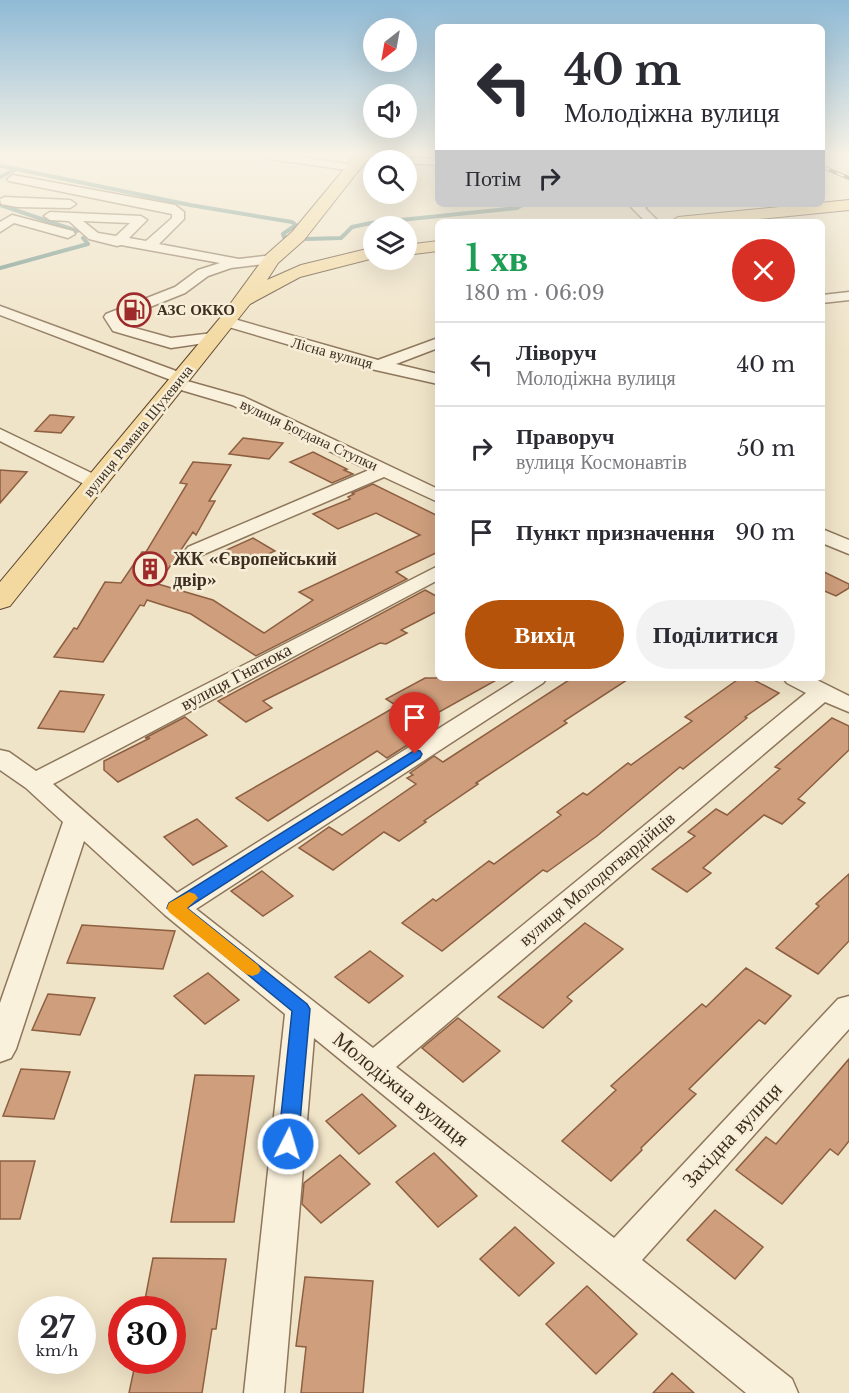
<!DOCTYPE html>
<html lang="uk">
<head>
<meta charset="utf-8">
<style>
	:root { --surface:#fff; --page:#f2f2f3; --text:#2b2b33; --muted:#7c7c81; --line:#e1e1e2; --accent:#b45309 }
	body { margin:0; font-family:"Libre Baskerville",serif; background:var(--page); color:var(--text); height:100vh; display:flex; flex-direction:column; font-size:22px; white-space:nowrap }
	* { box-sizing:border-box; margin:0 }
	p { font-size:20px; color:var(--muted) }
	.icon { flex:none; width:33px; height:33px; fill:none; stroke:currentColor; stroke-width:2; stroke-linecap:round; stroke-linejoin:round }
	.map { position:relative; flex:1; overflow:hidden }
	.side { position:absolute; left:435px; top:219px; width:390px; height:462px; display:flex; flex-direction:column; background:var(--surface); border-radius:9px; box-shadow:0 6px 24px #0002 }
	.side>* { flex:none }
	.guide { position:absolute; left:435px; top:24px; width:390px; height:183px; border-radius:9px; box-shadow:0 6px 24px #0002; background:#fff; color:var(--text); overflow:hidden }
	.needle { width:39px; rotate:211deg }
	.controls { position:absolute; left:363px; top:18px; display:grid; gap:12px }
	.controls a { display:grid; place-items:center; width:54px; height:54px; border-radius:50%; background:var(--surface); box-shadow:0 6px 24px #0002; font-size:30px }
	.speed { position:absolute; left:18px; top:1296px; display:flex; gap:12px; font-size:30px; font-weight:700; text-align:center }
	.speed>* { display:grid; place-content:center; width:78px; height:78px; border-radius:50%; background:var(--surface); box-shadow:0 6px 24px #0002; line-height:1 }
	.speed small { font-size:15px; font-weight:400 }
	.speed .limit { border:9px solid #d22; background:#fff; color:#111 }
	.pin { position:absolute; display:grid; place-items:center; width:51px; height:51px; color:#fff; margin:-62px -26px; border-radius:50% 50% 50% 0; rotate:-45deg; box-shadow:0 0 6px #0007 }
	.pin .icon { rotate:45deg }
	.me { position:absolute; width:66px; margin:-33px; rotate:5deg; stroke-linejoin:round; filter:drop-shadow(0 0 4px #0008) }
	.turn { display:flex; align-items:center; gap:21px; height:126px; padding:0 30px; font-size:27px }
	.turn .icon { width:78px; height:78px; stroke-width:2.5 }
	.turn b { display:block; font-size:42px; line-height:51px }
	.then { display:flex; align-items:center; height:57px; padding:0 30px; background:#0003; gap:12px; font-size:22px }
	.round { display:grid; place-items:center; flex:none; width:63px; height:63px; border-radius:32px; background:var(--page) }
	.headline { display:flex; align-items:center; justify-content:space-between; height:102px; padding:0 30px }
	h1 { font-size:36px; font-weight:600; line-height:45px; color:#1e9e55 }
	.button { display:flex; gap:12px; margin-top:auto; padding:12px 30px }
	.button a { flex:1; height:69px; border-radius:36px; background:var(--accent); color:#fff; font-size:24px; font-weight:600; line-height:69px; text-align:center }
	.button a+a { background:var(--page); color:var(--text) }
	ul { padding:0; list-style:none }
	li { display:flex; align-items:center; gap:18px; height:84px; padding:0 30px; border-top:2px solid var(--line) }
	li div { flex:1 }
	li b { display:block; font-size:22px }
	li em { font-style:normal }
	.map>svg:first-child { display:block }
</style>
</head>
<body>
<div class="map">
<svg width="849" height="1393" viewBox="0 0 849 1393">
	<rect width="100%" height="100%" fill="#f0e4c8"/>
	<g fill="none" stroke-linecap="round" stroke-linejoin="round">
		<path stroke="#6f938a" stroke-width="4" d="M0 166 16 169 0 177
			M16 169 190 205 292 222 296 225 283 234 284 237 292 238
			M0 205 77 231
			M306 239 341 238 352 227 371 223 517 208 524 204
			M0 268 88 244 83 238"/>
	</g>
	<path fill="#cf9f7d" stroke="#8d5f41" stroke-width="1.5" d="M50 415H53L74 417 61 433 35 431Z
		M243 438 283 443 269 459 229 454Z
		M313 452 347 469 344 470 353 474 332 483 290 462Z
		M193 462 231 465 209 501H215L196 535 193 532 158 584 213 600 264 633 313 600 299 592 420 535 376 513 338 529 313 514 350 499 348 497 354 494 352 493 373 484 438 516V552L396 572 407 579 256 656 191 614 147 600 144 606 140 605 103 662 54 657 74 628 77 629 105 582 121 583 142 552H146L187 484 180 483Z
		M0 470 27 472 0 503Z
		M253 538 275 551 246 564 224 551Z
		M822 571 849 584V588L836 596 822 590Z
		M425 590 438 597V611L401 630 407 633 386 644 380 643 263 701 272 708 246 722 218 701Z
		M425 678H500L405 731 413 737 408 740 412 742 387 758 377 751 268 821 236 798 397 706 386 699Z
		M572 678H630L564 721 567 723 476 783 478 784 424 821 426 822 399 841 384 832 333 870 299 848 329 827 342 835 416 784 407 778 413 775 410 773 434 756 443 762Z
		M740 678H750L779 693 745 717 747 718 683 769 680 767 597 836 547 872 543 870 442 951 402 923 433 899 436 901 489 861 494 864 561 815 557 812 583 793 587 795 628 763 631 765 692 721 685 717Z
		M60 691 104 695 84 732 38 728Z
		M185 717 207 735 118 782 104 770V761L150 738H145Z
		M832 718 849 726V750L798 799 805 803 782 824 764 815 703 868 711 873 687 892 652 869 695 836 688 832 716 809 727 815 780 769 775 767Z
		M197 819 227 846 193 865 164 837Z
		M262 871 293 896 263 916 231 891Z
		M849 874V941L818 974 776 948 819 906 816 904Z
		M585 923 623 949 567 997 572 1001 543 1028 498 997Z
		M82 925 175 931 163 969 67 963Z
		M370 951 403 976 369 1003 335 977Z
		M746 968 791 996 765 1024 759 1020 689 1089 696 1094 641 1148 642 1150 611 1181 562 1141 616 1090 611 1086 702 1004 706 1007Z
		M208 973 239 1000 205 1024 174 996Z
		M48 994 95 998 80 1035 32 1030Z
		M458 1018 500 1051 463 1082 422 1048Z
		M849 1059V1141L838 1155 830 1149 782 1204 736 1170 766 1137 776 1144Z
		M21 1069 70 1072 54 1119 3 1116Z
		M195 1075 254 1076 234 1222H171Z
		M362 1094 396 1126 359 1154 326 1121Z
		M434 1153 477 1196 438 1227 396 1182Z
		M340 1155 370 1184 321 1223 302 1204 304 1183Z
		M0 1161H35L20 1219H0Z
		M715 1210 763 1247 735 1279 687 1240Z
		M515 1227 554 1263 519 1296 480 1259Z
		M153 1258 226 1259 216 1329H212L202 1393H129L136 1360H172V1310H143Z
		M305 1277 373 1281 363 1393H301L306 1347 296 1346Z
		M587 1286 637 1334 596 1374 546 1324Z
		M672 1373 694 1393H653Z"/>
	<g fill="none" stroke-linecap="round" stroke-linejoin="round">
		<defs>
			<path id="minor" d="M264 156H294L354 165 360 168 354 171 270 159Z
				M357 156 438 159V165L406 163V160H362L358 159Z
				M13 175 175 205 184 212V219L159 244 239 259 272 255 279 259 272 263 231 268 208 276 185 293 120 319 124 325 171 338 213 333 221 338 218 341 171 348 113 331 104 317 106 314 175 287 198 270 220 263 121 245 117 246 89 239 69 221 50 220 44 216 50 212 141 216 147 220 129 238 146 241 172 218V214L9 181 7 179ZM83 221 130 223 116 236 98 233Z
				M5 197 70 200 76 204 70 208 17 207 1 204 0 199Z
				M633 204H649L645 208 659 222H646L631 207Z
				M12 215 73 231 75 234 68 238 14 223 0 232V222Z
				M849 292V300L822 303V295Z
				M0 306 187 375 189 378 187 381 244 397 438 489V502L384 477 202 555 195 557 188 555 185 551 188 547 369 470 232 405 171 387 169 383 171 380 0 315Z
				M227 317 378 360 438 338V348L396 364 438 374V384L371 369 222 325 219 322Z
				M0 429 104 479 106 483 104 487H90L0 441Z
				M822 529 849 540V554L822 543Z
				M438 566V580L53 784 177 893 519 678H547L543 683 196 909 373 1048 806 693 787 683 783 678H813L849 696V712L825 702 396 1067 614 1238 838 999 849 996V1029L642 1260 792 1379 798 1393H746L314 1038 284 1393H244L285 1014 165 915 84 841 16 1049 11 1058 0 1062V1003L63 822 26 788 0 770V750L9 752 36 771Z"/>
			<path id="major" d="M355 156H370L304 240 278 263 267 280 301 265 371 248H374V258L300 277 250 304 10 606 0 609V582L220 318 266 255 292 232Z
				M849 200V210L728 222H670L678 217Z
				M438 241V251L406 255V245Z"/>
		</defs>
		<use href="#minor" stroke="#8d765c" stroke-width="3"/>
		<use href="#major" stroke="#5b4430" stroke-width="2"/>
		<use href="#minor" fill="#faf1dc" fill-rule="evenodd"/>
		<use href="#major" fill="#f3d9a0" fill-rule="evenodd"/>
		<defs>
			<path id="rail" d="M822 167 849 178"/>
		</defs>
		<use href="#rail" stroke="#3d2e20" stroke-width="4"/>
		<use href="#rail" stroke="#f7eed8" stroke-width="2" stroke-dasharray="8" stroke-linecap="butt"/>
	</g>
	<linearGradient id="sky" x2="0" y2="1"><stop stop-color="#8fbad6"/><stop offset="0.44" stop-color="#f8f3e6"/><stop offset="1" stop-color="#f8f3e6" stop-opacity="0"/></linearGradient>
	<rect width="849" height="351" fill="url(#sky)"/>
	<path fill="#1a73e8" stroke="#114b97" stroke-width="1.5" d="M415 750 420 751 422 754 420 758 187 908 307 1004 310 1009 298 1144 295 1150 288 1153 281 1150 278 1144 292 1011 167 908 169 903Z"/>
	<path fill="#f59e0b" d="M189 892 195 894 198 898 187 908 258 965 261 970 258 974 252 976 246 974 169 912 167 908 169 903Z"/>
	<defs>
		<symbol id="fuel-ring" viewBox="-11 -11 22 22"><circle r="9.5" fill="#f7eed8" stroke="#9e2a2b" stroke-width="1.5"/><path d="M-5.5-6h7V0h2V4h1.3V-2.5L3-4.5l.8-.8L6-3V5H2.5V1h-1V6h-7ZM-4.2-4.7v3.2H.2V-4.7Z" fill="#9e2a2b"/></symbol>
		<symbol id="building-ring" viewBox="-11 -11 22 22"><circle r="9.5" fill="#f7eed8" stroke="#9e2a2b" stroke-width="1.5"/><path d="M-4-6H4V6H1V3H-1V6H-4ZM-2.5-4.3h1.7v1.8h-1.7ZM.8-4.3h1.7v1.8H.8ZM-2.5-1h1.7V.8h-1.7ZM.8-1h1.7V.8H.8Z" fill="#9e2a2b"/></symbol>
	</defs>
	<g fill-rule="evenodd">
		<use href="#fuel-ring" x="115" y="291" width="38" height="38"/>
		<use href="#building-ring" x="131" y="550" width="38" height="38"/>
	</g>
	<g text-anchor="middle" stroke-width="5" stroke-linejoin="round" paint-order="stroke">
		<g font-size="15" font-weight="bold" fill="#3d2e20" stroke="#f7eed8" text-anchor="start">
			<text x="157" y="315">АЗС ОККО</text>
		</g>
		<g font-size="15" fill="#3d2e20" stroke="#f7eed8">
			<text transform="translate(332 353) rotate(15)" y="5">Лісна вулиця</text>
			<text transform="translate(138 431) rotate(-51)" y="5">вулиця Романа Шухевича</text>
			<text transform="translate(309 435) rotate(25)" y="5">вулиця Богдана Ступки</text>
		</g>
		<g font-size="18" font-weight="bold" fill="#3d2e20" stroke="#f7eed8" text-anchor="start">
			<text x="173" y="565">ЖК «Європейський<tspan x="173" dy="21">двір»</tspan></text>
		</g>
		<g font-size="18" fill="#3d2e20" stroke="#f7eed8">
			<text transform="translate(236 677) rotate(-28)" y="6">вулиця Гнатюка</text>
			<text transform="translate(597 879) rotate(-40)" y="6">вулиця Молодогвардійців</text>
		</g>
		<g font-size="21" fill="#3d2e20" stroke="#f7eed8">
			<text transform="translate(401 1089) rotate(39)" y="7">Молодіжна вулиця</text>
			<text transform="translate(732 1135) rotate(-47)" y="7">Західна вулиця</text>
		</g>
	</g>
</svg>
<div class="controls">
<a><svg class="needle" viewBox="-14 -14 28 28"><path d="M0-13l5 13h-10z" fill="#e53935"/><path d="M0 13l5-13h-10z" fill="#7c7c81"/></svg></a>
<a><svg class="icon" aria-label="sound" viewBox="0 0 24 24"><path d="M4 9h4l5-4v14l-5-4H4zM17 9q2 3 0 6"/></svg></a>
<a><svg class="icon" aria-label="search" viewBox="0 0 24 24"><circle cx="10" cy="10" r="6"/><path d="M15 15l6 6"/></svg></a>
<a><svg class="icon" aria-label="layers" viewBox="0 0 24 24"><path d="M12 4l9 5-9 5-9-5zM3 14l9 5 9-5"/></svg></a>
</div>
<div class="speed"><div>27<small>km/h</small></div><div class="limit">30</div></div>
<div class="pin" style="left:415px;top:754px;background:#d93025"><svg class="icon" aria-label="arrive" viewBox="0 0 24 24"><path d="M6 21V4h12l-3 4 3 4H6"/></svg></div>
<svg class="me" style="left:288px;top:1144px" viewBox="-20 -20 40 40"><circle r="17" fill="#1a73e8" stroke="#fff" stroke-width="3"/><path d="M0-11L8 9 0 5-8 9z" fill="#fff"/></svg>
<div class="guide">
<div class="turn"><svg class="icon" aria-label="left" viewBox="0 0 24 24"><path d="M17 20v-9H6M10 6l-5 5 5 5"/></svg><div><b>40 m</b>Молодіжна вулиця</div></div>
<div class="then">Потім<svg class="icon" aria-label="right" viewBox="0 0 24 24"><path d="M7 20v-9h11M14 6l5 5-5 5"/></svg></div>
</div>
<section class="side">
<div class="headline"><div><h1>1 хв</h1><p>180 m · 06:09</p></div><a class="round" style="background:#d93025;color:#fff"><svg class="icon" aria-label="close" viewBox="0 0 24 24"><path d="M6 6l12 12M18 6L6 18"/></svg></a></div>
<ul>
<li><svg class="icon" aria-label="left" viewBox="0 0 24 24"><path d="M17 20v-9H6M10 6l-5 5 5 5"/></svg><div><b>Ліворуч</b><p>Молодіжна вулиця</p></div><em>40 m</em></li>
<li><svg class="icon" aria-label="right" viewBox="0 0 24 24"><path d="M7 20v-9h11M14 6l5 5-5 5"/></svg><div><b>Праворуч</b><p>вулиця Космонавтів</p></div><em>50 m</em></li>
<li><svg class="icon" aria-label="arrive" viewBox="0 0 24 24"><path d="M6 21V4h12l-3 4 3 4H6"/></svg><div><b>Пункт призначення</b></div><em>90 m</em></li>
</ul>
<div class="button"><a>Вихід</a><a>Поділитися</a></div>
</section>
</div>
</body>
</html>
